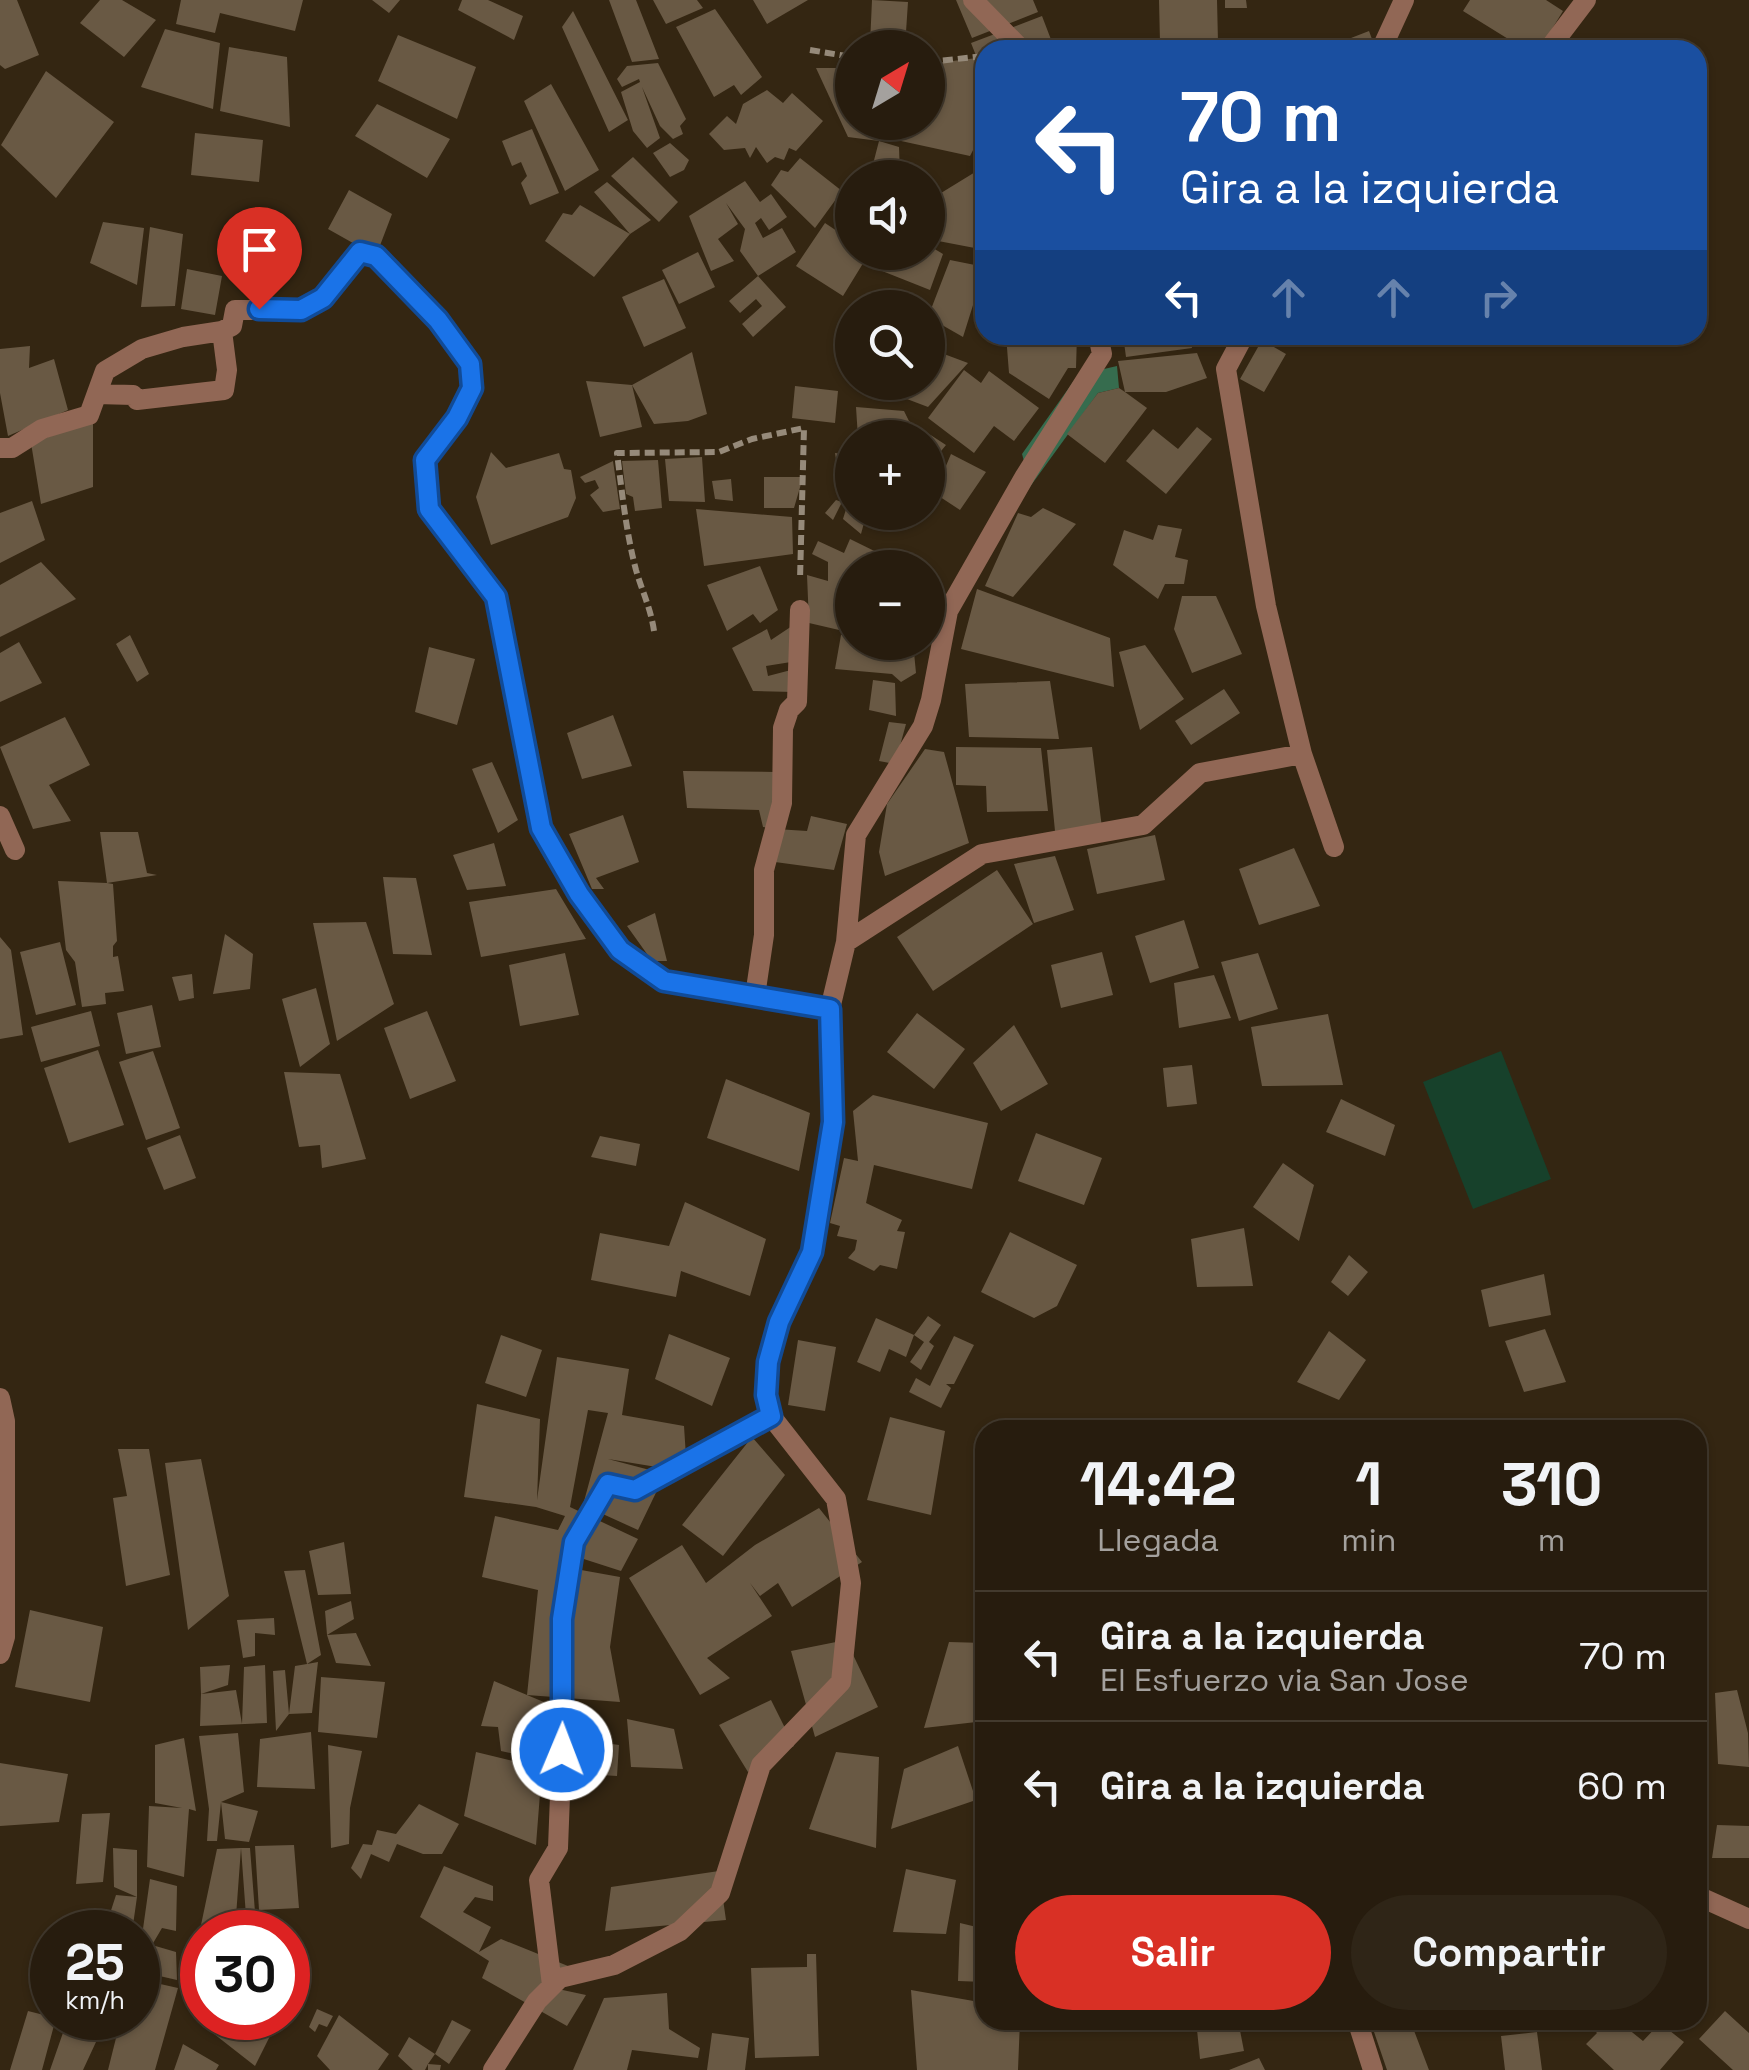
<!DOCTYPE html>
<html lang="es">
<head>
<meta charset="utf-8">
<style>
	:root { --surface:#271c0e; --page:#2f2517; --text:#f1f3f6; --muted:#a4a19e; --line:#433a2e; --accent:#d93025 }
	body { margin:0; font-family:"Space Grotesk",sans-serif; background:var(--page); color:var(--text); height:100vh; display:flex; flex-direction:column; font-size:38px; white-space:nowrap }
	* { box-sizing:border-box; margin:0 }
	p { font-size:32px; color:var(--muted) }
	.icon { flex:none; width:55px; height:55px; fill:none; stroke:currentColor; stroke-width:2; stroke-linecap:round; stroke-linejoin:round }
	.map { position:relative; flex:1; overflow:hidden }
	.sheet { position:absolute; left:975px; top:1420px; width:732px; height:610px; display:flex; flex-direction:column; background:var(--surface); border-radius:30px; box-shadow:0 2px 8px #0004,0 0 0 2px var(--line) }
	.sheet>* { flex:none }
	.top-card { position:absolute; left:975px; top:40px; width:732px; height:305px; border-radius:30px; box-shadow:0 2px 8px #0004,0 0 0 2px var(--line); background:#1a4fa0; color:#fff; overflow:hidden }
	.needle { width:65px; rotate:38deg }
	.controls { position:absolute; left:835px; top:30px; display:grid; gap:20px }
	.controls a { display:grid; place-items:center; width:110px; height:110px; border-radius:50%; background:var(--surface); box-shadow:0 2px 8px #0004,0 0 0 2px var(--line); font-size:50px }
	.speed { position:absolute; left:30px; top:1910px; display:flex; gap:20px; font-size:50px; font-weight:700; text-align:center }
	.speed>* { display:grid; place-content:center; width:130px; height:130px; border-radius:50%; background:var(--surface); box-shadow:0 2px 8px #0004,0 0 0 2px var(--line); line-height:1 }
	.speed small { font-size:25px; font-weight:400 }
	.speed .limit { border:15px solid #d22; background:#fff; color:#111 }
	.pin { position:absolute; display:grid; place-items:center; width:85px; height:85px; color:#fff; margin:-102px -42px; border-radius:50% 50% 50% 0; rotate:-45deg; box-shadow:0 0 10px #0007 }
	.pin .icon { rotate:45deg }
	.me { position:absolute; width:110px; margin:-55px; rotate:1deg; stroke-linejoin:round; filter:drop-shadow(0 0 8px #0008) }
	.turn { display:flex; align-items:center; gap:35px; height:210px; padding:0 40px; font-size:45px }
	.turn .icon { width:130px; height:130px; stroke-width:2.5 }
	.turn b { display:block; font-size:70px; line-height:85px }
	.lanes { display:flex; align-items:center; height:95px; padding:0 40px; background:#0003; justify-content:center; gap:50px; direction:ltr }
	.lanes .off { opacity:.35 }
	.eta { display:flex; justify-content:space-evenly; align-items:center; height:170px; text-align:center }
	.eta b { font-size:60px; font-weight:800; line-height:70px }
	.primary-button { display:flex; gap:20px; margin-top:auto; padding:20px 40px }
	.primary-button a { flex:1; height:115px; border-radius:60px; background:var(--accent); color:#fff; font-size:40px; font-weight:800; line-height:115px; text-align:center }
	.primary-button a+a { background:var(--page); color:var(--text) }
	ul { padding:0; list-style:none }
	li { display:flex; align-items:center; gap:30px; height:130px; padding:0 40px; border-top:2px solid var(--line) }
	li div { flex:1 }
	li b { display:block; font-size:38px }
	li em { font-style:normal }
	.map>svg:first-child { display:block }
</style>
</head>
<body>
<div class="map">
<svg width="1749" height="2070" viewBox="0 0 1749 2070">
	<rect width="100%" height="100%" fill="#342612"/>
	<path fill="#17412b" d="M1501 1051 1551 1179 1473 1209 1423 1082Z"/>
	<path fill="#366c4e" d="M1117 366 1119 388 1098 393 1016 506 1027 472 1022 454 1078 375Z"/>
	<path fill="#695944" d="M0 0H17L39 55 5 69 0 65Z
		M100 0H122L156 20 124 57 80 23Z
		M181 0H303L295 31 220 13 215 33 176 24Z
		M372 0H400L389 13Z
		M462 0H488L523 16 514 40 458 10Z
		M609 0H636L659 59 632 62Z
		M653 0H697L703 8 666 24Z
		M753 0H808L767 24Z
		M872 0 908 2 905 47 870 44Z
		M956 0H1033L1038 12 972 38Z
		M1159 0H1217L1218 42 1160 43Z
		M1225 0H1246L1247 8H1225Z
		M1470 0H1546L1563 11 1539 50H1526L1463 11Z
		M715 9 762 77 741 95 734 85 714 97 676 27Z
		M573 11 628 120 609 132 562 27Z
		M1042 16 1055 50H985V127L970 156 901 141 894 122H928V64L977 58 971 43Z
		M165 29 220 43 213 109 141 87Z
		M1369 31 1376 50H1356L1351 38Z
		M398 35 476 67 457 119 378 81Z
		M229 47 287 57 290 127 220 111Z
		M658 63 686 119 680 126 683 134 673 139 660 126 642 87 660 138 647 148 633 131 621 92 640 82 639 79 622 87 617 79 627 66Z
		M816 68H852V122H883L889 139 879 141 899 147 900 176 872 168 879 141 848 137Z
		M46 71 114 122 56 198 1 145Z
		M551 84 599 170 565 191 524 101Z
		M767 90 783 103 792 93 823 121 796 151 789 148 784 160 775 157 767 163 756 147 750 158 745 148 724 150 709 134 727 116 736 124 743 104Z
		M377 104 450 139 427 178 355 136Z
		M532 129 559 193 530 205 521 183 527 176 521 162 512 166 502 141Z
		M195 133 263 140 259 182 191 175Z
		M670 143 689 160 684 170 670 177 653 153Z
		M633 157 678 202 659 222 611 176Z
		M800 158 842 191 815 228 771 185 781 170 788 172Z
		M985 166V238L980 249 933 240 941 193Z
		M745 181 760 202 771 194 787 217 769 230 761 218 755 223 763 238 782 228 796 252 758 276 786 307 753 337 742 324 762 306 756 299 740 313 729 301 758 276 740 251 745 229 726 203 738 224 718 239 734 261 711 271 689 216Z
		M607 182 651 220 630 234 594 192Z
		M349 190 392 214 376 256 328 229Z
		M928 194 940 198 928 232Z
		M580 205 630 234 594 277 545 241 563 213 572 215Z
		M103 222 144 228 137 285 90 263Z
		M825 223 852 241V252H870L843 296 796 266Z
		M150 227 183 234 175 306 141 307Z
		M928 245 943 254 930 290 867 265 874 252H928Z
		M698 252 715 287 679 304 662 270Z
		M950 260 985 267 963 337 928 317Z
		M187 269 222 276 215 315 181 309Z
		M664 279 686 328 644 347 622 297Z
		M1006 335H1077L1076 368H1068L1049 399 1009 373Z
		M1123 335H1190L1192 348 1126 357Z
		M1262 340 1286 354 1264 392 1240 379Z
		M30 346 29 368 54 359 68 410 8 436 0 393V349Z
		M928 348 968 363 928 407 899 396 857 389V382H928Z
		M692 352 707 414 688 421 654 424 632 385 642 427 600 437 586 381 632 385Z
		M1197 353 1207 378 1166 392H1125L1147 408 1105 463 1067 434 1098 393 1119 388 1125 392 1118 361Z
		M964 370 981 383 989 371 1039 408 1014 441 994 426 974 453 928 418Z
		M795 386 838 391 835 423 792 418Z
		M856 407 904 411 909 421 946 445 928 467V438H858Z
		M93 421V487L41 504 31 443Z
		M1197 427 1212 439 1166 494 1126 461 1153 429 1178 449Z
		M491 452 506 468 559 453 564 469 571 470 576 498 568 517 491 545 476 497Z
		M835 453 852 455V494L840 486Z
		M951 454 986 472 960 510 928 489V478L936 462 943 473Z
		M702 457 705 502 669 501 665 459Z
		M658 460 662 508 635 511 633 497 626 494 622 461Z
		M613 461 620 509 603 512 590 495 599 488 595 480 585 483 580 477Z
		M764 477H803L794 508H764Z
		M731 479 733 501 715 499 712 481Z
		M836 500 842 502 833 520 825 513Z
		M32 501 45 540 0 563V513Z
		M847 506 852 508V512H867L861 534 843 519Z
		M1043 508 1076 524 1013 597 985 586 1018 513 1031 517Z
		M696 509 792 517 793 554 704 566Z
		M1158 525 1182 529 1175 557 1188 560 1184 584H1165L1158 599 1113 565 1124 530 1153 540Z
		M850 539 909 568H852V633L809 623 807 575 828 581V562L812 554 818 541 844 553Z
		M41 562 76 599 0 637V585Z
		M760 566 778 610 760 623 753 614 727 631 707 585Z
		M977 589 1110 638 1114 687 961 649Z
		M1182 596H1216L1242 654 1192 673 1174 629Z
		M792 626 791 662 766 666 768 676 791 670 794 692 753 691 732 648 767 629 771 640Z
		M130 635 149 674 137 682 116 644Z
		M841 635H852V642H913L916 673 901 682 892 674 835 669Z
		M19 642 42 683 0 702V653Z
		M1145 645 1184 699 1140 730 1119 652Z
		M429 647 475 659 457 725 415 712Z
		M873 680 895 683 896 716 869 710Z
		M1050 681 1059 739 969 737 965 684Z
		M1224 689 1240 713 1191 745 1175 721Z
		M613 715 632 766 582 779 567 733Z
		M65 717 90 765 49 785 71 821 33 829 0 747Z
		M889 722 906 724 895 764 879 761Z
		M956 747 1041 748 1048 811 987 812 986 786 956 785Z
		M1092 747 1102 828 1055 831 1047 750Z
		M925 749 944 752 969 843 885 876 879 852 887 804Z
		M492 762 518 820 498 833 472 769Z
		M683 771 776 772V829L763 827 759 810 687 808Z
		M623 815 639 862 596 878 604 889H592L569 834Z
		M811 816 847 824 834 870 775 862 776 829 807 831Z
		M100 832H138L147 873 157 875 107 883 113 884 117 941 113 946V957L118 956 124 991 105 993 106 1004 82 1007 75 962 66 950 58 881 107 883Z
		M1155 835 1165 880 1097 894 1087 849Z
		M494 843 506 886 467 890 453 855Z
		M1294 848 1320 906 1259 925 1239 869Z
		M1055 856 1074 910 1034 923 1014 864Z
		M997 870 1033 924 933 991 897 937Z
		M383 877 416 878 432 955 393 954Z
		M556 889 586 939 481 957 469 902Z
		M655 913 667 961H652L627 926Z
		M1184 920 1199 968 1150 983 1135 936Z
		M366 922 394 1004 337 1041 313 923Z
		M225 934 253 954 250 989 213 994Z
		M0 937 11 950 23 1035 0 1039Z
		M60 942 76 1005 36 1015 20 952Z
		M1102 952 1113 995 1061 1008 1051 965Z
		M565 953 579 1015 520 1026 509 965Z
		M1258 953 1278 1009 1239 1021 1221 962Z
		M192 974 194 998 179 1001 172 977Z
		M1214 975 1231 1018 1179 1028 1174 983Z
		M316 988 330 1044 300 1067 282 999Z
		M152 1005 161 1047 126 1054 117 1013Z
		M91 1011 100 1046 41 1062 31 1027Z
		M427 1011 456 1081 410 1099 384 1028Z
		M917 1013 965 1049 934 1089 887 1052Z
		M1328 1014 1343 1085 1262 1086 1251 1027Z
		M1014 1025 1048 1084 1001 1111 973 1063Z
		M98 1050 124 1125 69 1143 44 1068Z
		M153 1051 180 1128 146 1140 119 1062Z
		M1192 1065 1197 1104 1167 1107 1163 1068Z
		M284 1072 340 1074 366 1159 322 1168 320 1145 299 1147Z
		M726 1079 810 1113 799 1171 707 1138Z
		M873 1095 988 1123 972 1189 874 1165 866 1203 902 1220 897 1231 905 1232 897 1269 880 1265 874 1271 848 1258 855 1250 857 1240 837 1236 840 1226 830 1223 844 1158 858 1161 853 1111Z
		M1341 1099 1395 1125 1385 1156 1326 1132Z
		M1036 1133 1102 1158 1084 1205 1018 1181Z
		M180 1135 196 1178 164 1190 147 1148Z
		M600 1136 640 1144 636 1166 591 1157Z
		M1283 1163 1314 1185 1299 1241 1253 1207Z
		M685 1202 766 1239 750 1296 681 1271 676 1297 591 1280 600 1233 669 1246Z
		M1244 1228 1253 1286 1197 1287 1191 1239Z
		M1010 1232 1077 1265 1057 1306 1034 1318 981 1292Z
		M1349 1255 1368 1272 1348 1296 1331 1282Z
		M1544 1274 1551 1315 1489 1327 1481 1290Z
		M928 1316 941 1325 929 1342 934 1346 921 1370 910 1362 924 1342 914 1335Z
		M876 1318 914 1335 906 1357 889 1349 880 1372 857 1362Z
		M1545 1329 1566 1382 1524 1392 1505 1341Z
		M1329 1331 1366 1360 1339 1400 1297 1382Z
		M669 1334 730 1358 712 1406 655 1379Z
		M501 1335 542 1350 526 1397 485 1383Z
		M954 1336 974 1345 954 1384H946L951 1388 941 1408 909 1392 916 1378 930 1386Z
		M798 1340 836 1347 825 1411 788 1405Z
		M557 1357 629 1369 622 1415 684 1426 687 1472 608 1459 665 1474 638 1530 583 1505 608 1413 588 1410 570 1507 638 1539 621 1571 562 1552 559 1566 620 1577 610 1647 620 1702 527 1695 551 1705 543 1760 501 1751 498 1727 481 1726 494 1681 527 1695 538 1590 482 1577 495 1516 558 1530 565 1516 536 1507 464 1497 477 1404 540 1419 537 1500Z
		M890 1417 945 1431 931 1515 867 1500Z
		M752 1437 785 1475 723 1556 682 1525Z
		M118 1449H149L170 1575 126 1586 113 1498 127 1496Z
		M201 1459 229 1596 188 1630 165 1463Z
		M819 1508 862 1562 792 1607 778 1583 760 1596 750 1583 772 1616 707 1658 730 1678 700 1695 629 1578 682 1545 706 1583 755 1545Z
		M344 1542 351 1594 318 1595 309 1551Z
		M305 1570 321 1655 307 1664 318 1662 312 1713 289 1714 295 1666 307 1664 284 1571Z
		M351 1601 354 1619 327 1635 325 1611Z
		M30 1610 103 1627 90 1702 15 1687Z
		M274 1618 275 1635 255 1633V1656L243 1658 237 1620Z
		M356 1633 371 1666 336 1663 327 1635Z
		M846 1640 878 1707 815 1737 791 1651Z
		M949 1642 985 1643V1721L924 1728Z
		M230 1665 228 1685 201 1694 200 1667Z
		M265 1665 267 1723 200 1726 201 1694 236 1690 242 1724 244 1667Z
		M285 1670 289 1714 276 1731 273 1671Z
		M321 1677 385 1682 377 1738 318 1732Z
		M1737 1690 1748 1733 1749 1767 1718 1764 1715 1693Z
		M771 1700 794 1746 748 1772 719 1725Z
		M574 1714 579 1739 619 1745 617 1776 551 1772 550 1715Z
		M627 1719 674 1729 683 1769 631 1767Z
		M311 1732 315 1789 257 1787 260 1739Z
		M238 1733 244 1792 221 1802 258 1811 249 1842 225 1839 221 1802 217 1841H207L209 1809 199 1736Z
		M184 1738 196 1811 189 1809 184 1877 147 1867 149 1806 182 1808 155 1803V1745Z
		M328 1745 362 1751 350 1808 349 1844 331 1848Z
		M958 1746 976 1800 891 1829 904 1769Z
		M476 1752 542 1768 536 1845 464 1816Z
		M836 1752 879 1757 876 1848 809 1829Z
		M0 1763 68 1774 59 1822 0 1826Z
		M419 1804 459 1824 442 1854H423L397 1844 389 1862 371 1854 361 1879 351 1868 363 1844 372 1845 377 1830 396 1834Z
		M110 1813 103 1882 76 1884 82 1814Z
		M1717 1825 1749 1826V1858H1712Z
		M294 1845 299 1908 259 1910 255 1846Z
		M113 1848 137 1850V1897L132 1932H104L116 1895 137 1897 114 1887Z
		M241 1848 235 1930 201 1925 217 1849 241 1848H250L255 1912 246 1916Z
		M444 1866 493 1886V1901L475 1897 463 1912 491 1927 479 1952 501 1939 568 1966 558 1989 586 1995 567 2026 482 1978 489 1961 420 1917Z
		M906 1869 956 1880 946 1934 893 1932Z
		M719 1871 726 1920 605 1931 611 1887Z
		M150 1879 177 1886 176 1931 162 1928 152 1945 176 1952 177 1980 142 1972 141 1943Z
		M960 1923 985 1929V1982L958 1981Z
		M201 1928 202 1967 192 1966Z
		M807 1954H816L819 2056 755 2058 751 1968 807 1967Z
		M138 1979 178 1988 155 2070H108L121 2018H138Z
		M911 1990 985 2003V2020H1020L1018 2070H917Z
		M667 1993 669 2029 700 2048 698 2058 632 2050 627 2070H573L604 1998Z
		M317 2009 333 2016 327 2027 319 2024 315 2032 309 2027Z
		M28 2011 56 2018 42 2070H10Z
		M1725 2011 1749 2033V2070H1733L1699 2039Z
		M339 2015 389 2054 378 2070H330L317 2056Z
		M218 2018H279L255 2066 209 2030Z
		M452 2020 471 2030 449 2064 435 2054Z
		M1196 2020H1238L1244 2051 1200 2059Z
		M1410 2020 1429 2070H1387L1373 2029Z
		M1585 2020H1617L1643 2041 1660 2023 1684 2042 1660 2070H1614L1586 2044 1597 2033Z
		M65 2027 96 2042 83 2070H50Z
		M1537 2032 1542 2070H1505L1501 2036Z
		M712 2033 749 2038 745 2070H707Z
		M409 2037 435 2054 428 2064 441 2065 440 2070H428V2064L425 2070H413L398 2056Z
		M183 2044 219 2065 216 2070H174Z
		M1259 2058 1265 2070H1229Z"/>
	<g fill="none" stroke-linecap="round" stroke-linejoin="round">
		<path stroke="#968a7a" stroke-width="6" stroke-dasharray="10 5" stroke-linecap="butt" d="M810 50 852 57
			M928 62 985 56
			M654 631C651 609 642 591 636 570 626 532 622 492 617 453L719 452 752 439 804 428 800 580"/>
		<path stroke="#916755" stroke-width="20" d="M973 0 1022 50
			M1381 50 1404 0
			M1548 50 1586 0
			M1244 335 1226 369 1266 606 1302 754 1334 847
			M97 394 133 395 137 400 224 390 227 370 222 331
			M0 448H12L42 429 89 415 105 371 142 349 183 337 222 331 232 326 235 310H301L323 298 359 252 376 256 438 320 470 364 472 388 457 419 425 460 429 509 496 597 541 828 579 894 620 950 665 981 830 1009
			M0 816 15 850
			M846 942 982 854 1143 825 1200 773 1302 754
			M755 996 764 935V870L782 803 783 728 789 710 797 702 800 610
			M0 1398 5 1421V1637L0 1654
			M1698 1896 1749 1919
			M552 1985 539 1880 558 1848 563 1717 562 1619 574 1542 608 1484 635 1490 771 1416
			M1357 2020 1373 2070
			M493 2070 537 2001 560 1978 614 1965 680 1931 720 1893 761 1765 841 1682 851 1583 836 1499 771 1416 766 1395 768 1362 779 1322 812 1252 833 1122 830 1009 846 942 856 835 923 726 931 700 948 611 1025 476 1102 354 1098 335"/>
	</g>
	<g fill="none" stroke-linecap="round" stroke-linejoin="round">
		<defs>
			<path id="route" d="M259 309 301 310 323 298 360 252 376 256 438 320 470 364 472 388 457 418 425 460 429 509 496 597 541 828 579 894 620 950 664 981 830 1009 833 1122 812 1252 779 1322 768 1362 766 1395 771 1416 635 1490 608 1484 574 1542 562 1619V1750"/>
		</defs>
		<use href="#route" stroke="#114b97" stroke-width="25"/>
		<use href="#route" stroke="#1a73e8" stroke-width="18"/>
	</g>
</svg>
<div class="controls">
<a><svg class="needle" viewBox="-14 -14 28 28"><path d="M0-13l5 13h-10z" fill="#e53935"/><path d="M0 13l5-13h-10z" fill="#a4a19e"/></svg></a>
<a><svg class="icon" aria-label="sound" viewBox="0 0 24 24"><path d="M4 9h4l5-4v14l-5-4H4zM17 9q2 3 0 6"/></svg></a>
<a><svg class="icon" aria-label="search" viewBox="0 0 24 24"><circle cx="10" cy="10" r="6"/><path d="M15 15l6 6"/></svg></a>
<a>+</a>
<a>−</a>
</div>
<div class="speed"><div>25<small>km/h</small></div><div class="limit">30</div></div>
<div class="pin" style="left:259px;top:309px;background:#d93025"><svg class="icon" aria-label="arrive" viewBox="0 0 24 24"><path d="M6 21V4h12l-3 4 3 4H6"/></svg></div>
<svg class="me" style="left:562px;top:1750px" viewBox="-20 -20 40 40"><circle r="17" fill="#1a73e8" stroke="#fff" stroke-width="3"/><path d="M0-11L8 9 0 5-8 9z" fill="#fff"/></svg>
<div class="top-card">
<div class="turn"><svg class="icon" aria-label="left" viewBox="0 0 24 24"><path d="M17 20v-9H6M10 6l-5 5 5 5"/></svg><div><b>70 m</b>Gira a la izquierda</div></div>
<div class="lanes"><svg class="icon" aria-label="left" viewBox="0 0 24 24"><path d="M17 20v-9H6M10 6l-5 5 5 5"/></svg><svg class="icon off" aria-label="ahead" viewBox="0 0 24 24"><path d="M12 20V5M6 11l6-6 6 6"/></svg><svg class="icon off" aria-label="ahead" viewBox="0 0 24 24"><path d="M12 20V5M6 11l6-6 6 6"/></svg><svg class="icon off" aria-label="right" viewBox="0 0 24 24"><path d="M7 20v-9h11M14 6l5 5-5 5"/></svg></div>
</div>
<section class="sheet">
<div class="eta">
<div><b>14:42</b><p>Llegada</p></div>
<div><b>1</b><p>min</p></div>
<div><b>310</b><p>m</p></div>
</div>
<ul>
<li><svg class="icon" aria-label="left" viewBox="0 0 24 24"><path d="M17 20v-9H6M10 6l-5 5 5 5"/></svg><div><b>Gira a la izquierda</b><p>El Esfuerzo via San Jose</p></div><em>70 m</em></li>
<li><svg class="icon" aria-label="left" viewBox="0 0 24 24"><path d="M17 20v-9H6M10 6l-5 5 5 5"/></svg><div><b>Gira a la izquierda</b></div><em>60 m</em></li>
</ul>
<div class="primary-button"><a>Salir</a><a>Compartir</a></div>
</section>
</div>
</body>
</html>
